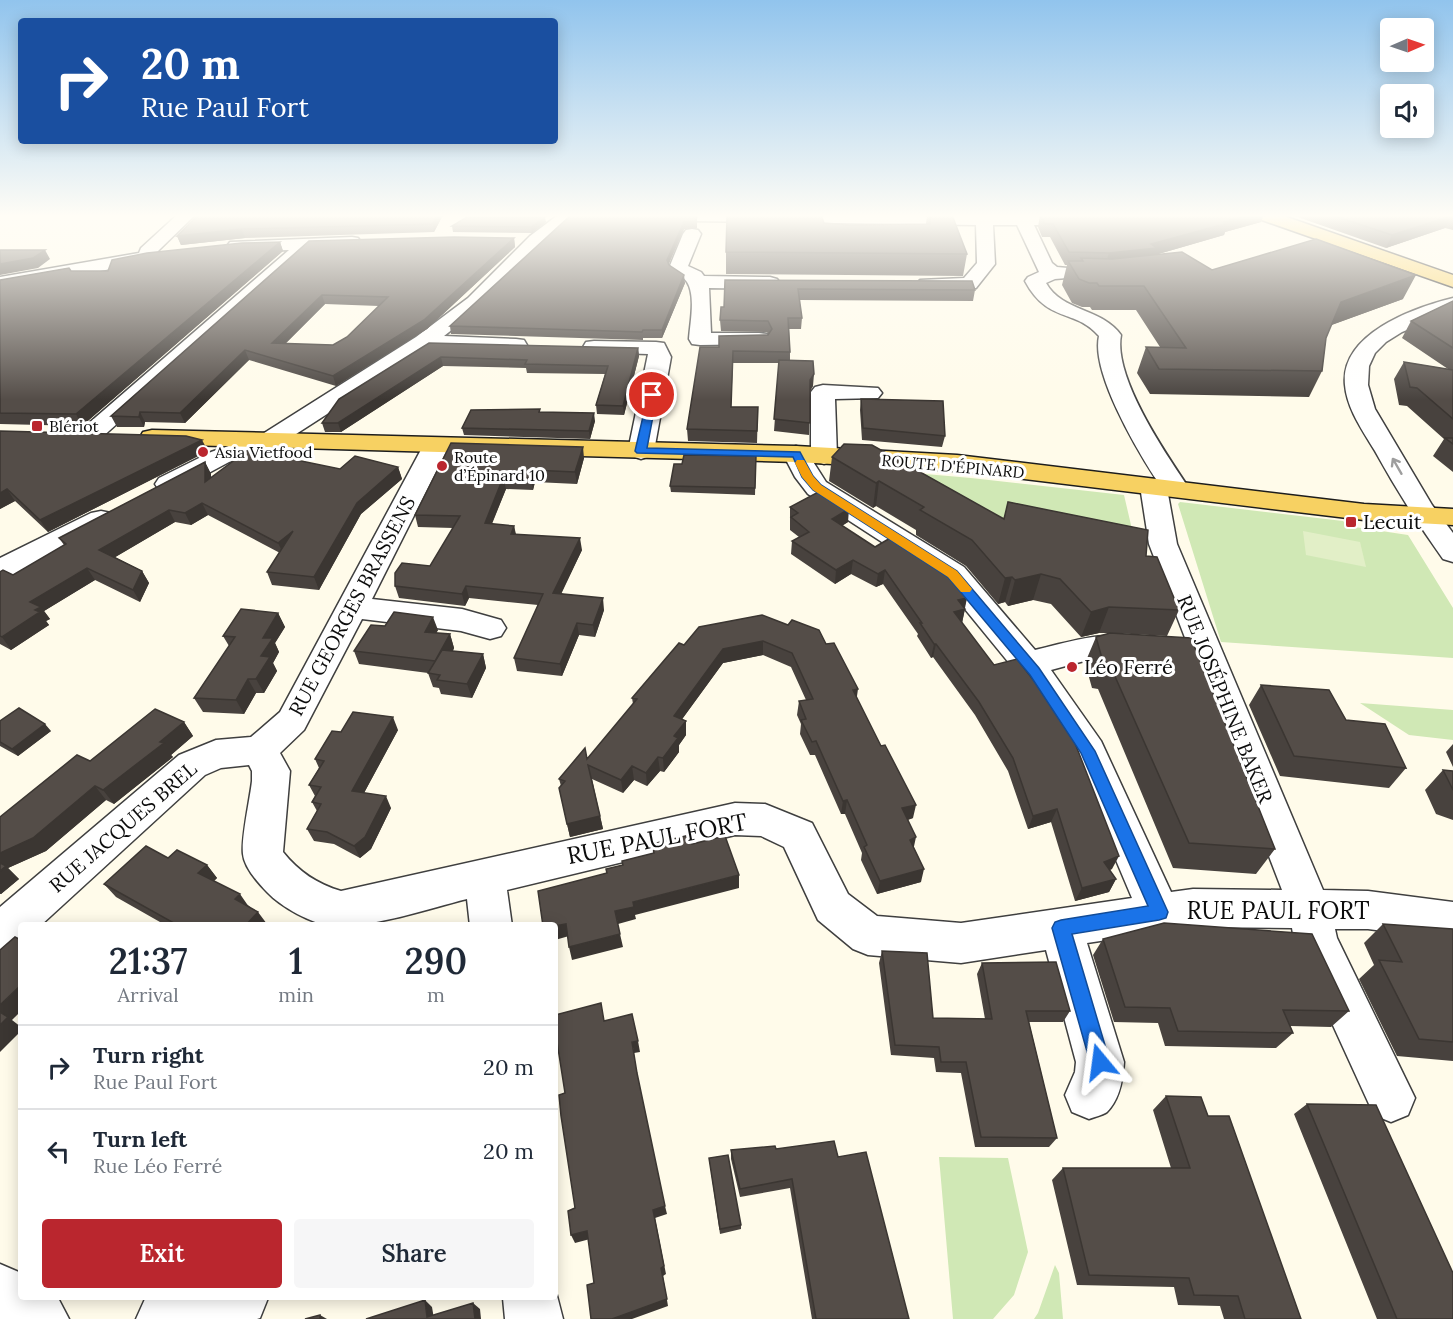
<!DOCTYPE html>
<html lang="en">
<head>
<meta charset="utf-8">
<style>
	:root { --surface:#fff; --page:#f6f6f7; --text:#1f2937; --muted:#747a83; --line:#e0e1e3; --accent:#ba262e }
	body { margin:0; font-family:Lora,serif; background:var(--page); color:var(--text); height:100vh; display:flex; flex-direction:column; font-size:22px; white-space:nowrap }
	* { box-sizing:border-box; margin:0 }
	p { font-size:20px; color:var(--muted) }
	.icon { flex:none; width:33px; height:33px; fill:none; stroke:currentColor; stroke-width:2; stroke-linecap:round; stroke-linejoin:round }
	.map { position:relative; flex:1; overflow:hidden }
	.sheet { position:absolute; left:18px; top:922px; width:540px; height:378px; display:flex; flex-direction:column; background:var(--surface); border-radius:6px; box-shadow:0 3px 15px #0003 }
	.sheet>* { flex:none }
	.top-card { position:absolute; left:18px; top:18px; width:540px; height:126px; border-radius:6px; box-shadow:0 3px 15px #0003; background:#1a4fa0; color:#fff; overflow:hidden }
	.needle { width:39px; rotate:88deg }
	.tools { position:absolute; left:1380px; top:18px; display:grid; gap:12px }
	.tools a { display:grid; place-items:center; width:54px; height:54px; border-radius:6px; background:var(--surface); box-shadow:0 3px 15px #0003; font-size:30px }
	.pin { position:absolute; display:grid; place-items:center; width:51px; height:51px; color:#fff; margin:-26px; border:3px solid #fff; border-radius:50%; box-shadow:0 2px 6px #0007 }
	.me { position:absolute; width:66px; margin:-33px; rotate:344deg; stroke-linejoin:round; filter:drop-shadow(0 0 4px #0008) }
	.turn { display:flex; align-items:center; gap:21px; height:126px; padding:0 24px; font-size:27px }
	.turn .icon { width:78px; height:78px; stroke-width:2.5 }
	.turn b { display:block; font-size:42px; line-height:51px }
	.eta { display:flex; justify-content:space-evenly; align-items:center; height:102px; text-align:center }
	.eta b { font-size:36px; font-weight:600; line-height:42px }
	.cta { display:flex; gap:12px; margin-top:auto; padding:12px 24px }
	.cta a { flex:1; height:69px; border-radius:6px; background:var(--accent); color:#fff; font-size:24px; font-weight:600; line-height:69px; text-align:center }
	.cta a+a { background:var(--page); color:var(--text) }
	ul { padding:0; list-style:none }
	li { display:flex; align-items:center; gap:18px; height:84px; padding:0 24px; border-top:2px solid var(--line) }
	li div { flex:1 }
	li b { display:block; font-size:22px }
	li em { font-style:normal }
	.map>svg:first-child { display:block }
</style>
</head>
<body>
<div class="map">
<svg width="1453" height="1319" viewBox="0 0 1453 1319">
	<rect width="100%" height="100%" fill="#fffbea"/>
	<path fill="#d0e8b5" d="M868 469 971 478 1124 495 1138 555 1002 526Z
		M1180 502 1343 521 1348 526 1408 535 1453 608V658L1221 642 1178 504Z
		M1360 703 1453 710V740L1409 735Z
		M939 1157 1008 1158 1028 1252 1014 1295 993 1319H953Z
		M1055 1265 1059 1273 1063 1319H1034L1038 1313Z"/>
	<path fill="#e2efc7" d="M1303 531 1360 542 1366 567 1306 555Z"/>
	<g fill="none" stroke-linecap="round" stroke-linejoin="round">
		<defs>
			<path id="minor" d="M177 215H195L158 251 164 256 161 260 0 289V277L139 253 141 248Z
				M558 215H577L542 244 482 306 444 336 516 339 524 340 527 345 524 350 516 351 428 349 279 445 229 462 177 490 168 492 159 490 155 484 159 478 211 452 261 435 416 337 468 298 530 236Z
				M611 215H1145C1135 228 1053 226 1034 225L1052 263 1057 267 1079 269 1081 273 1079 277 1055 279 1046 283C1062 312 1102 308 1121 335 1113 377 1166 454 1189 488L1185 494 1176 496 1168 494 1177 544 1323 890 1368 891 1453 902V940L1368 929H1335L1337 938 1415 1098 1408 1115 1391 1122 1374 1115 1294 940 1292 928 1193 927 1087 943 1124 1062C1123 1079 1120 1099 1107 1112 1103 1115 1094 1117 1089 1119L1072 1112 1065 1095 1075 1072 1076 1062 1046 950 961 963 868 955 853 949 818 920 784 847 761 836 735 835 507 890 512 926H470L467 899C427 909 372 928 332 926 312 924 281 907 267 892 259 884 244 867 243 854 241 838 250 799 252 781V771L249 765 221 768 205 775 40 926H21V943L15 948 0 954V907L179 755 216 740 251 737 280 712 423 446 427 441 436 438 445 441 449 446 372 599 462 609 501 620 506 628 501 636 490 639 461 631 362 619 304 730 280 753 290 771 283 852C299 872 317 884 341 891L735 803 765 804 812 823 848 894 877 916 961 923 1132 898 1072 756 1023 680 942 581 808 494 795 477 783 454 787 449 796 446 805 449 826 482 964 567 1035 650C1073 641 1108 629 1147 640L1151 648 1147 656 1135 659 1099 657 1051 670 1101 741 1171 892 1193 889 1282 890 1149 544 1140 486 1144 480 1156 479C1136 448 1091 372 1099 336 1075 308 1048 324 1025 281L1028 277 1039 272 1017 225H993L995 264 976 288 927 290 920 288 917 284 920 280 964 278 977 263 976 225 619 220Z
				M692 229 698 230 701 234 688 266 701 272 704 276 770 277 777 279 780 283 777 287 770 289 709 288 711 333H759L767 334 770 339 767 344 700 345 692 344 689 339C690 323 696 296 687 282 683 275 673 275 669 268L683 234 686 230Z
				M352 237 358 238 361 242 358 246 311 249 99 440 90 442 81 440 78 435 81 430 289 250 236 251 230 250 227 246 230 242Z
				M1453 298V311L1402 332 1386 342 1375 353 1369 366 1368 385 1375 409 1432 505 1453 533V562L1443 559C1418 524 1396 489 1375 451 1363 431 1347 409 1345 385 1340 334 1413 308 1453 298Z
				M594 341 656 342 664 343 671 357 654 451 650 456 641 459 632 456 628 451 648 354 586 352 583 347 586 342Z
				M823 385 878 388 882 393 878 398 835 399 837 456 833 461 824 464 815 461 811 456V392L815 387Z
				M101 511 111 513 115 519 111 525 11 577 0 579V558L91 513Z
				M0 1264 21 1273V1298H58L69 1319H0Z
				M555 1288 563 1319H505L503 1298H555Z
				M148 1298H268L260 1318 257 1319H136L145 1299Z"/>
			<path id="major" d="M1257 215H1281L1453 275V287L1259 219Z
				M152 430 796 446 957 455 1364 504 1453 509V525L1364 520 957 471 796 462 152 444 143 442 140 437 143 432Z"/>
		</defs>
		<use href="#minor" stroke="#3f3f3f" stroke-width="3"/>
		<use href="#major" stroke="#1d1d1d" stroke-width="3"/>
		<use href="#minor" fill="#fff" fill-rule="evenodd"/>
		<use href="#major" fill="#f7d162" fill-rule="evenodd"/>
	</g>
	<path fill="#48423e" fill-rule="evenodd" d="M198 215H443L434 232 245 238 181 245 177 236Z
		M927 215H952L967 254 963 276 726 274V252L824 223 849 225 926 224Z
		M1040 215 1261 222 1225 232 1224 235 1155 255 1212 270 1403 299 1331 325 1326 338 1322 371 1309 397 1150 394 1137 373 1146 347H1160L1136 310H1092L1090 307H1082L1072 303 1062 285 1067 265H1065L1050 237H1042L1038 227Z
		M1292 215H1453V230L1445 228 1386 248Z
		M697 216V228L684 229 669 264 685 283 662 338H643V340L451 334 450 326Z
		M546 222 532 233 453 232 452 226Z
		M514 238 515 247 427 329 336 386 249 360 185 423 145 422 144 427H117L111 416 309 241ZM325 304 379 306 347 337 333 345 285 344Z
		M280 242 283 251 82 426 0 424V280L69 268 71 271H108Z
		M725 280 975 290 973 301 799 300 802 318 801 329H789L790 352V360L813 386 810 391 809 435 774 431 779 363H733L731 407H758L757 443 688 441 687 429 719 347 768 335V334L767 332 721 331 720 320 724 307Z
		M1453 301V472L1433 456 1444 439 1407 406 1399 405 1394 379 1404 362 1448 369 1402 338 1411 321Z
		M429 343 638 348 639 356 624 415 597 414 596 405 605 374 527 373 526 368 443 366 341 432H325L322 423Z
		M861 399 945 436 942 447 862 440 860 410Z
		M540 412 595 421 590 439 464 435 462 428Z
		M0 431 208 451 48 532 15 501 0 509Z
		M451 443 584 458 577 484 535 482 533 490 506 489 492 524 514 526 516 534 582 550 561 593 604 610 595 637 579 635 562 676 517 671 514 658 538 605 469 598 465 606 399 598 395 586 430 566 453 528 418 527 415 515Z
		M756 456 755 495 671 492 670 486 682 464Z
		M832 457 1004 519 1008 502 1146 556 1179 610 1167 636 1114 633 1275 849 1256 874 1173 868 1098 689 1092 688 1085 663 1096 637 1110 633H1099L1081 637 1051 604 1033 600 1008 606 1005 602 998 604 966 566 916 535V530L876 506 873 508 829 481Z
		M205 462 211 474V477L340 469 398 467 402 479 361 514 319 590 272 585 267 572 280 553 208 515 191 525 175 522 115 557 142 571 149 583 140 602 95 580 44 611 50 619 46 621 49 625 11 650 0 644V572L13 575 64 545 59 538Z
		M790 507 848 522 842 526 875 547 967 598 962 623 1112 869 1109 870 1116 879 1109 892 1075 901 1051 822 1028 829 1008 771 975 715 933 657 931 658 917 636 918 634 883 584 876 587 851 574 835 584 791 554 792 541 799 537 790 530Z
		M278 613 285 627 275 643 279 652 273 663 277 671 264 693H256L244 714 203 712 194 698 229 646 223 636Z
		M762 615 856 697 913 818 908 820 921 882 877 894 861 860 862 853 845 814H841L815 755H810L800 734 801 724 797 715 799 701 806 700 791 667 763 655 723 663 682 719 686 721V735L679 745V752L664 772 660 771 647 786 634 780 623 793 592 779 603 829 570 837 559 788 561 786 559 779 587 759 633 704 632 698 684 645Z
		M385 626 438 630 436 633 450 634 454 648 453 651 483 654 486 668 472 698 441 694 439 688 433 687 428 673 359 664 354 651Z
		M1261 685 1346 720 1406 768 1389 788 1280 776 1249 705Z
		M0 721 51 731 18 756 0 746Z
		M184 722 193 736 171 755 173 757 114 804 106 800 46 851 8 868 19 879 1 894H0V817L90 761Z
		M398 730 364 793 391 808 371 849 360 858 334 844 314 841 307 829 317 811 312 802 315 796 309 785 319 768 315 759 341 732Z
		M1453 744V767L1446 752Z
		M1443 770 1453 771V820L1436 814 1425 790Z
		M168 858 207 865 217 878 214 881 249 906 267 924 266 926H167L116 897 104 884Z
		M1383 924 1453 929V1061L1397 1056 1359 979 1374 965 1364 943Z
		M1103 939 1349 1011 1331 1027 1290 1026 1293 1033 1276 1048 1165 1046 1158 1023 1114 1022 1093 955Z
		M882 951 933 1018 985 1019 977 974 982 963 1070 1011 1063 1022H1029L1057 1138 1049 1147H975L961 1073 936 1072 934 1058 891 1055 879 963Z
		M1166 1096 1208 1116 1301 1319H1224L1220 1306 1178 1305 1174 1287 1077 1285 1052 1180 1063 1168H1171L1153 1110Z
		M1307 1104 1453 1319H1377L1294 1114Z
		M776 1149 838 1157 909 1319H812L790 1188 740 1197 731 1159V1150Z
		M709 1158 741 1225V1229L720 1234Z"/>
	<path fill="#3b3632" d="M437 215H443L434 232 433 224Z
		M1248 215H1264L1261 222 1225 232 1224 235 1155 255 1105 266 1109 253 1151 244Z
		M697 216V228L684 229 667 267V260L684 222Z
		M1451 216 1445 228 1386 248 1392 235Z
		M545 217 546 222 532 233 531 227Z
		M242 229 245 238 181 245 177 236Z
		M514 238 515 247 427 329 336 386 333 376Z
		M280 242 283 251 82 426 76 414Z
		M45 250 50 259 38 268 0 275V264Z
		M684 275 685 283 662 338V330Z
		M1416 275 1403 299 1329 326 1341 302Z
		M322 295 325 304 276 353 272 343Z
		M638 348 639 356 624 415 623 406Z
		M245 350 249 360 185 423 180 413Z
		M441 357 443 366 341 432 338 423Z
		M814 374 813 386 809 392 810 380Z
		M140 412 145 422 144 427 139 417Z
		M594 413 595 421 590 439 589 431Z
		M202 440 208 451 48 532 40 520Z
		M583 447 584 458 577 484 575 472Z
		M205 462 211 474 210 493 205 482Z
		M398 467 402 479 361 514 319 590 314 577 357 503Z
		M532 470 535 482 533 490 531 478Z
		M503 478 506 489 487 535 485 523Z
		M879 481 876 506 873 508 876 483Z
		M7 489 15 501 0 509V493Z
		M202 503 208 515 191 525 185 513Z
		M849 509 848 522 831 532 832 519Z
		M169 510 175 522 107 562 99 550Z
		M514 526 516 538 511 534Z
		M293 531 284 555 278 543Z
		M580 538 582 550 556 605 553 593Z
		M853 560 851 574 835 584 836 570Z
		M87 568 95 580 44 611 50 619 46 621 49 625 11 650 2 637 30 602Z
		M885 570 883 584 876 587 878 574Z
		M142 571 149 583 140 602 133 590Z
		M1041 574 1033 600 1008 606 1015 580Z
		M1012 577 1005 602 998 604 1005 578Z
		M466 586 469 598 465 606 462 594Z
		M603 598 604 610 595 637 593 625Z
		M967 598 964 609H965L962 623 954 612 958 600Z
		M1109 607 1099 633 1081 637 1091 612Z
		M278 613 285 627 275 643 279 652 273 663 277 671 264 693 256 679 261 656 263 638Z
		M433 617 438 630 429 646 425 632Z
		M577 623 579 635 562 676 560 664Z
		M450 634 454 648 440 675 435 661Z
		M763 641V655L723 663 675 729 674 716 723 649Z
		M934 644H936L933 657 931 658Z
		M483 654 486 668 472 698 467 684Z
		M248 679 256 693 244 714 236 700Z
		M858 689 856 703 853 690Z
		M393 717 398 730 358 804 352 791Z
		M686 721V735L679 745V752L664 772 663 758 674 736Z
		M184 722 193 736 171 755 173 757 114 804 103 790Z
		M45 724 51 731 18 756 12 749Z
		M658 757 660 771 647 786 646 773Z
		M632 766 634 780 623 793 621 780Z
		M95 786 106 800 46 851 8 868 19 879 1 894 0 893V853Z
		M386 796 391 808 371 849 360 858 354 846Z
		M847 800 845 814H841L843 801Z
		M916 805 913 818 899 822 902 808Z
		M1057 809 1051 822 1028 829 1033 816Z
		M600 816 603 829 570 837 567 824Z
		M916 837 913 851 910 840Z
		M1119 856 1112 869 1098 875 1104 862Z
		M207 865 217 878 208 886 198 873Z
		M924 869 921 882 877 894 880 881Z
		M739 875V888L635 915 636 919 618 924 615 911 633 902Z
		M1116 879 1109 892 1075 901 1082 888Z
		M240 894 249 907 235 899Z
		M258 912 267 924 266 926H245Z
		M566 924 569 936 555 940V926Z
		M620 934 623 947 572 960 569 947Z
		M21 985V1011L12 1020 21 1027V1031L0 1052V1005Z
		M638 1041 640 1052 634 1053 632 1042Z
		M665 1206 667 1214 655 1218 666 1274 663 1276 668 1306 632 1319H612L661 1268 653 1210Z
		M587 1231 590 1239 575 1243 571 1235Z
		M425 1300 432 1307 434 1319 427 1317Z
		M473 1303 480 1309 481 1319H475Z
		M320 1315 327 1319H320Z"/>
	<path fill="#544d48" stroke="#3b3632" stroke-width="1.5" fill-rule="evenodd" d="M198 215H437L433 224 242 229 177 236Z
		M571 215 697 216 696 221 684 222 667 260 669 265 684 275 662 330H643L642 332 450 326Z
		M727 215H821L824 223 849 225 930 224V215H952L967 254 726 252Z
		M1040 215H1248L1224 222 1228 223 1151 244 1157 248 1109 253 1069 252 1053 224H1045Z
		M1332 215H1453V216H1451L1392 235Z
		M467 217H545L531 227 452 226Z
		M454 237 514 238 424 320 333 376 245 350 180 413 140 412 139 417 111 416 309 241ZM322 295 388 297 347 337 333 345 272 343Z
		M1316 239 1416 275 1341 302 1326 338 1322 371 1159 369 1146 347 1186 348 1144 286H1099L1097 283H1089L1079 279 1068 261H1083L1081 258 1112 259 1182 252 1212 270Z
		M280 242 76 414 0 413V280L69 268 71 271H108L112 260 147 253 242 243Z
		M0 250H45L33 258 0 264Z
		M725 280 972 281 975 290 798 289 802 318H788L790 352 733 351 731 407H758L757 431 687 429 700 347H719V336L768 335 772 329 768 321 720 320 721 307H724Z
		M1453 301V348L1411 321Z
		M429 343 638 348 623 406 596 405 608 366 525 364 527 360 441 357 338 423H322L339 399Z
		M779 360 813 361 814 374 810 380V423L774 419Z
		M1404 362 1453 370V419L1417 388 1410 387Z
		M861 399 943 401 945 436 863 428Z
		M540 409 539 412 594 413 589 431 462 428 471 410Z
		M0 431 186 436 202 440 40 520 7 489 0 493Z
		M1445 438H1453V444Z
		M451 443 583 447 575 472 532 470 531 478H503L485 523 514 526 511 534 580 538 553 593 603 598 593 625 577 623 560 664 514 658 543 594 466 586 462 594 395 586V573L402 563 430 566 460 516 415 515Z
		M844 444 872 445 1004 519 1008 502 1148 530 1146 556 1157 557 1179 610 1109 607 1091 612 1060 579 1041 574 1015 580 1012 577 1005 578 972 540 920 510 924 507 879 481 876 483 832 457Z
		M248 450 340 469 355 456 398 467 357 503 314 577 267 572 293 531 278 543 202 503 185 513 169 510 99 550 142 571 133 590 87 568 30 602 41 607 35 610 40 612 2 637 0 636V572L3 570 13 575 66 544 59 538 205 462V482Z
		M684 455 756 456 755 488 670 486 674 464H682Z
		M820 491 849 509 832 519 875 547 892 537 943 569 967 598 958 600 965 609 954 612 994 665 1017 659 1035 682 1075 743 1119 856 1104 862 1116 879 1082 888 1057 809 1033 816 1013 758 979 702 936 644H934L920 623H922L885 570 878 574 853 560 836 570 792 541 809 532 791 517 798 513 790 507Z
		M241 609 278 613 263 638H273L261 656 270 657 256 679H248L236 700 194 698 235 637 223 636Z
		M394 612 433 617 425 632 450 634 435 661 354 651 371 625 385 626Z
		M762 615 788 625 792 620 819 630 826 644 834 643 858 689 853 690 881 746 885 745 916 805 902 808 916 837 910 840 924 869 880 881 864 847 867 845 847 800 843 801 816 741 812 742 801 720 806 719 799 701 813 699 792 653 763 641 723 649 674 716 686 721 674 736 678 738 663 758 658 757 646 773 632 766 621 780 588 765 600 816 567 824 559 788 565 781 559 779 585 748 587 759 637 699 632 698 679 643 684 645 699 627Z
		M1110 633 1191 638 1275 849 1189 843 1109 663 1103 662 1096 637Z
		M442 650 483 654 467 684 437 680 440 675 428 673Z
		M1261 685 1329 690 1346 720 1385 724 1406 768 1294 756Z
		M19 708 45 724 12 749 0 742V721Z
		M155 709 184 722 160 742 164 743 103 790 95 786 33 838 0 853V817L77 755 90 761Z
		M353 712 393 717 352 791 386 796 365 837 354 846 327 832 307 829 321 804 312 802 321 787 309 785 324 761 315 759 332 731 341 732Z
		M1443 770 1453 771V790Z
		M690 835 692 844 725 836 739 875 633 902 634 907 615 911 620 934 569 947 566 924 555 926H543L538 891 607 873 606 869 623 865 622 861 654 853 652 844Z
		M146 846 168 858 177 850 207 865 198 873 240 894 235 899 258 912 245 926H179L104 884Z
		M0 863 6 866 0 871Z
		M1164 923 1312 934 1349 1011 1283 1010 1293 1033 1178 1031 1170 1008 1125 1007 1103 939Z
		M1383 924 1453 929V1042L1419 1039 1379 960 1402 962Z
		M15 937 21 940V985L0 1005V950Z
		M882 951 927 953 933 1018 992 1019 982 963 1056 962 1070 1011H1026L1057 1138 981 1137 966 1062H941L939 1047 895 1045Z
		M601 1003 604 1021 632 1014 638 1041 632 1042 637 1073 665 1206 653 1210 664 1266 661 1268 667 1299 612 1319H591L587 1285 594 1283 587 1231 571 1235 568 1211 575 1208 561 1116 559 1095 565 1093 555 1029V1015Z
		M0 1012 8 1017 0 1025Z
		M1166 1096 1201 1097 1208 1116H1229L1301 1319H1245L1238 1296 1194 1295 1189 1278 1089 1275 1063 1168H1190Z
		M1307 1104 1376 1105 1453 1273V1319H1397Z
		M834 1141 838 1157 866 1152 909 1319H816L792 1179 740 1189 731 1150 775 1146 776 1149Z
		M728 1155 741 1225 720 1229 709 1158Z
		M425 1300 427 1317 473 1303 475 1319H366Z
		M320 1315V1319H305Z"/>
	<defs><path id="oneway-shaft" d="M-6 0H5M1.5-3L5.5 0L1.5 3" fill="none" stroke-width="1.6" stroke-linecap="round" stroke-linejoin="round" transform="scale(1.5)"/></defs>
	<use stroke="#9e9e9e" href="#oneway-shaft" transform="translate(1397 466) rotate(-120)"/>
	<linearGradient id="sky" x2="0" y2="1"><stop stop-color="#91c4ed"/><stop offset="0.54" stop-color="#fffdf6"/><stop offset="1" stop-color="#fffdf6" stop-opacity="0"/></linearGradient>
	<rect width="1453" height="400" fill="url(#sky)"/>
	<path fill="#1a73e8" stroke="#114b97" stroke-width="1.5" d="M652 392 657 395 647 448 800 452 813 476 821 485 957 571 1039 668 1095 751 1168 912 1166 918 1159 920 1072 934 1110 1062 1107 1069 1100 1072 1093 1069 1090 1062 1052 928 1055 922 1061 920 1148 906 1081 753 1030 675 948 577 813 490 802 477 793 457 637 453 635 451 648 395Z"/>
	<path fill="#f59e0b" d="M797 460H804L813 476 821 485 957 571 972 589 970 592H961L948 577 813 490 802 477 795 463Z"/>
	<g fill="#ba262e" stroke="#fff" stroke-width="2">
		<rect x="31" y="420" width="12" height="12" rx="3"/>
		<circle cx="203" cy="452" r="6"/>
		<circle cx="442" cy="466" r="6"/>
		<rect x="1345" y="516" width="12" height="12" rx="3"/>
		<circle cx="1072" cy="667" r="6"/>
	</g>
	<g text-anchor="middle" stroke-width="6" stroke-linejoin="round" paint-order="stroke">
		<g font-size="16" fill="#0c0c0c" stroke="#fff" text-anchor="start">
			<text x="49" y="432">Blériot</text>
			<text x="215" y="458">Asia Vietfood</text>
			<text x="454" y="463">Route<tspan x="454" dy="18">d’Épinard 10</tspan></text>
		</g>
		<g font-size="16" fill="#0c0c0c" stroke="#fff">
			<text transform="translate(953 466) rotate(5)" y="6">ROUTE D'ÉPINARD</text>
		</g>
		<g font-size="20" fill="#0c0c0c" stroke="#fff" text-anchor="start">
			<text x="1363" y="529">Lecuit</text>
			<text x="1084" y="674">Léo Ferré</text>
		</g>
		<g font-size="20" fill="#0c0c0c" stroke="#fff">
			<text transform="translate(352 606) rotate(-62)" y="7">RUE GEORGES BRASSENS</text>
			<text transform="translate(1225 699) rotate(68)" y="7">RUE JOSÉPHINE BAKER</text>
			<text transform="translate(123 827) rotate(-41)" y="7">RUE JACQUES BREL</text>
		</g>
		<g font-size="24" fill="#0c0c0c" stroke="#fff">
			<text transform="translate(657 839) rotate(-11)" y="8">RUE PAUL FORT</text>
			<text x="1278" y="919">RUE PAUL FORT</text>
		</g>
	</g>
</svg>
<div class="tools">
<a><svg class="needle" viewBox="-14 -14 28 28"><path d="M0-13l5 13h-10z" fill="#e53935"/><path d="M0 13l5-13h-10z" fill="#747a83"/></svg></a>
<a><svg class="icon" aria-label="sound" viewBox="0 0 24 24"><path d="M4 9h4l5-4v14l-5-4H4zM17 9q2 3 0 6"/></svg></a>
</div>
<div class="pin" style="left:652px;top:395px;background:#d93025"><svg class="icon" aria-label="arrive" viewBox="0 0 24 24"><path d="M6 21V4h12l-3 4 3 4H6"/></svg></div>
<svg class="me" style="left:1100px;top:1062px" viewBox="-20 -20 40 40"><path d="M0-17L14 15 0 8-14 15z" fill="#1a73e8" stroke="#fff" stroke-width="4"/></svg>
<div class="top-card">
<div class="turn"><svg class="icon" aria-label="right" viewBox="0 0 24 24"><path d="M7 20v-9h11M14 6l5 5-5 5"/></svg><div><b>20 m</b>Rue Paul Fort</div></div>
</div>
<section class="sheet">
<div class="eta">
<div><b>21:37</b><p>Arrival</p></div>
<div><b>1</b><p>min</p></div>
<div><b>290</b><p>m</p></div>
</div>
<ul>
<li><svg class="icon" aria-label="right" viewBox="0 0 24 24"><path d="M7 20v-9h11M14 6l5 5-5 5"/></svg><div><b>Turn right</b><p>Rue Paul Fort</p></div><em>20 m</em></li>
<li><svg class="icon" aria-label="left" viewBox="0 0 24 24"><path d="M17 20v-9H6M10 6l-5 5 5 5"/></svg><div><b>Turn left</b><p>Rue Léo Ferré</p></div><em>20 m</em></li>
</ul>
<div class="cta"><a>Exit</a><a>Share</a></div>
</section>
</div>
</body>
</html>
